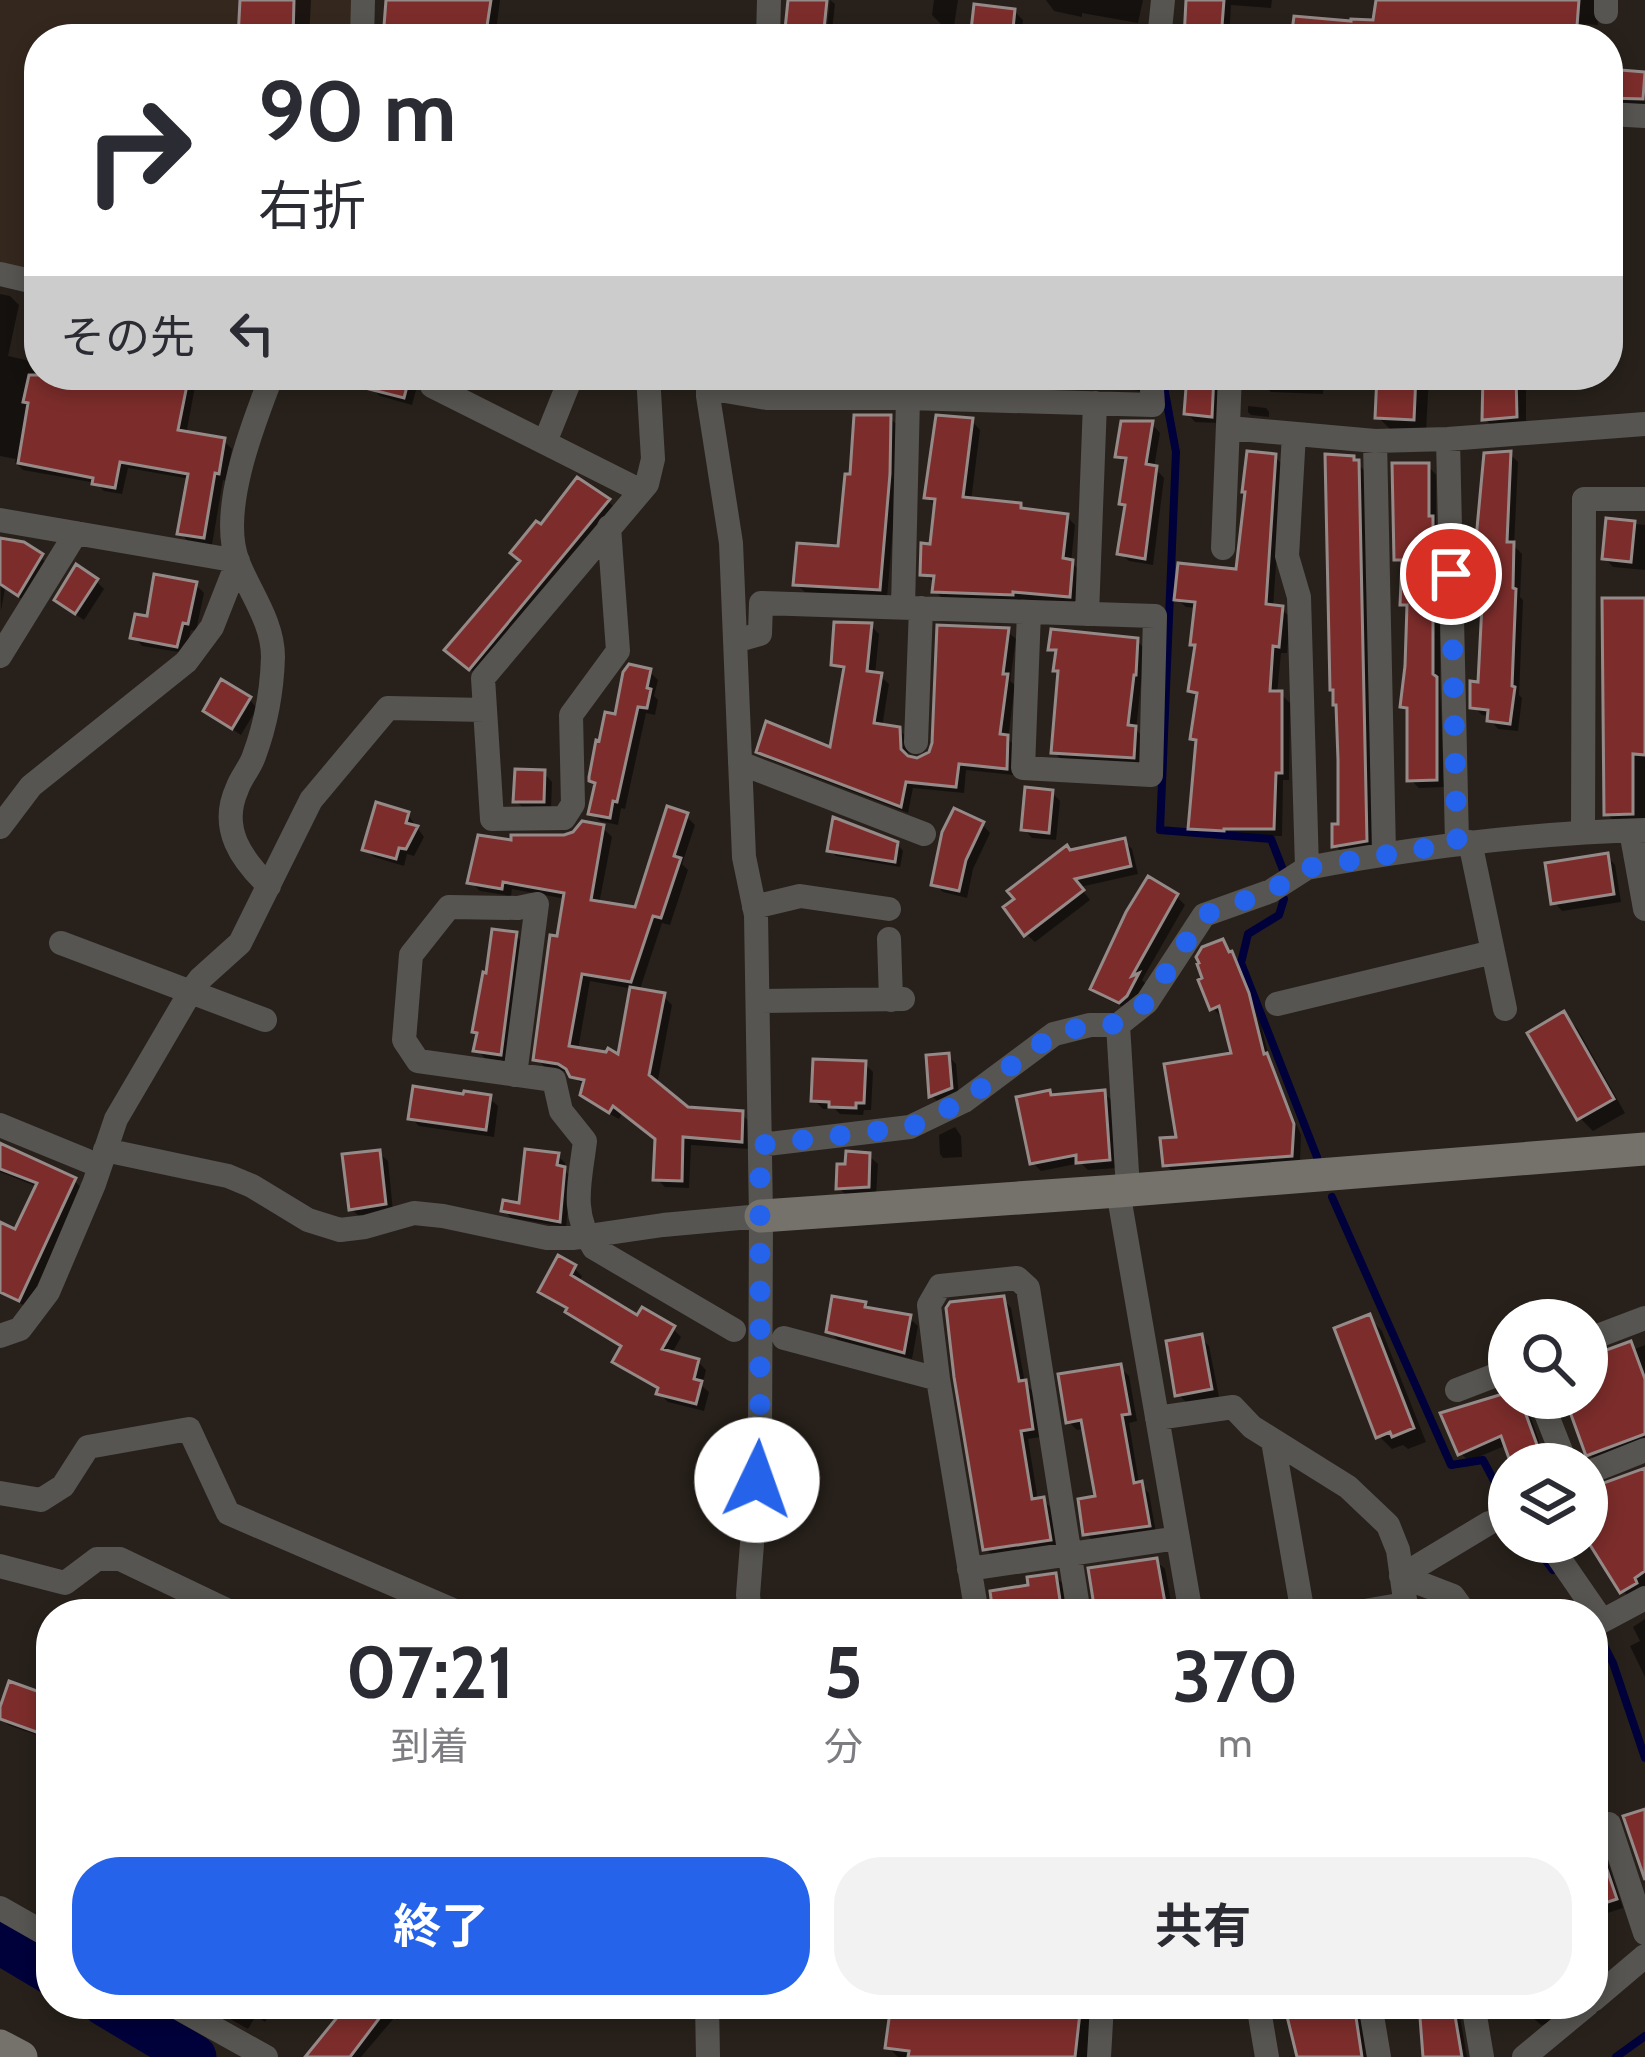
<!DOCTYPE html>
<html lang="ja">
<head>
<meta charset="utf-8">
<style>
	:root { --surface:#fff; --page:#f2f2f3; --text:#2b2b33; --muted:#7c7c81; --accent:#2563eb }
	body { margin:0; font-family:Cabin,"Noto Sans JP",sans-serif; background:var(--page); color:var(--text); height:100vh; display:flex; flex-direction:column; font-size:45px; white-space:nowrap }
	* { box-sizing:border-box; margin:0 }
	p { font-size:39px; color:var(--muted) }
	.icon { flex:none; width:66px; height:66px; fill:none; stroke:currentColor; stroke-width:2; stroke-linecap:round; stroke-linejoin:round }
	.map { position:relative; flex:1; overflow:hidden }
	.details { position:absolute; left:36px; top:1599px; width:1572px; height:420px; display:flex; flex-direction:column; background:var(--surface); border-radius:48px; box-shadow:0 6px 18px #0003 }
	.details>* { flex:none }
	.banner { position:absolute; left:24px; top:24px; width:1599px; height:366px; border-radius:48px; box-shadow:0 6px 18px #0003; background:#fff; color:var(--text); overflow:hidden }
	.controls { position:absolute; left:1488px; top:1299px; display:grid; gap:24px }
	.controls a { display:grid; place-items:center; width:120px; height:120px; border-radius:50%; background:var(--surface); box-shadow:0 6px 18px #0003; font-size:60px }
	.pin { position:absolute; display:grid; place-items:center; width:102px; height:102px; color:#fff; margin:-51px; border:6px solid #fff; border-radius:50%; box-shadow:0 3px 12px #0007 }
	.me { position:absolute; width:132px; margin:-66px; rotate:3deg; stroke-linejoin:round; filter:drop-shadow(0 0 9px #0008) }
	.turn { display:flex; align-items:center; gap:42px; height:252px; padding:0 36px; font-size:54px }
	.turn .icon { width:156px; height:156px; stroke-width:2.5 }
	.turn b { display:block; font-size:84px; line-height:102px }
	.then { display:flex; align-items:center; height:114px; padding:0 36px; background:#0003; gap:24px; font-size:45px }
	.eta { display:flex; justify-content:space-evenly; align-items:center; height:204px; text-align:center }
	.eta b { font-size:72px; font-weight:700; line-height:84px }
	.action { display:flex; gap:24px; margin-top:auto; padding:24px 36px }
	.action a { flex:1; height:138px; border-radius:48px; background:var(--accent); color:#fff; font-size:48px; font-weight:700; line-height:138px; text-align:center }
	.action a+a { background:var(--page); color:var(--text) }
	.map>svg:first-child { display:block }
</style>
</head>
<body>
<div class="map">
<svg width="1645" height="2057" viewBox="0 0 1645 2057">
	<rect width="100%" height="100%" fill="#28211b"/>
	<path fill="#34271e" d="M0 0H352L351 39H39V272L0 264Z"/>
	<path fill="#0007" fill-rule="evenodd" d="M243 0H311L309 39H241Z
		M389 0H500L495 39H386Z
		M830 0 835 4 831 39H826Z
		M934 0H958L954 26 941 24 932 15Z
		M1046 0H1143L1138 23 1082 13V17L1054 11Z
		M1187 0H1272L1271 8 1231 5 1229 39H1187Z
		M1379 0H1601L1597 8 1598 25 1585 24 1584 39H1294L1376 23Z
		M1014 11 1023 20 1021 39H972Z
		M1608 72 1643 75 1645 107H1608Z
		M0 294 10 296 19 305 8 356 39 363V375H190L196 381 186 435 224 441 232 449 226 481 223 480 212 545 188 541 180 533 190 479 128 468 122 494 104 491 96 483 23 470 15 462 16 459 0 456Z
		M375 375H420L412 405 380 396 371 388Z
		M460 375H492L488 389 468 383Z
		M731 375H756L755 381 734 378Z
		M953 375H1143L1141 391 1021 377V384L976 382 975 390H960L952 382Z
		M1186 375H1223L1219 423 1195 422 1187 413Z
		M1261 375H1324L1323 394 1271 392 1260 382Z
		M1380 375H1429L1426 432 1391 430 1378 417Z
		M1485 375H1526V426L1495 429 1485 419Z
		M1248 406 1266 408 1269 412V417L1251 415 1248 412Z
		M890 418 898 426 897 484 887 597 805 592 796 584 840 549 852 477Z
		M972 421 980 430 971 501 1020 506 1026 512 1067 517 1075 525 1071 562 1080 571 1078 604 1021 599 1020 602 943 599 935 591 936 583 923 574 932 547 937 507 927 497Z
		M1152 424 1160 433 1154 467 1164 478 1153 565 1129 561 1120 553 1127 508 1122 503 1128 465 1118 456Z
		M1510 454 1518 462 1514 546 1522 554 1520 597 1523 600 1519 695 1522 698 1518 731 1498 729 1490 720 1491 716 1482 715 1473 706 1481 686 1485 581 1480 575Z
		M1275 457 1283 465 1273 608 1281 609 1290 617 1287 653H1281L1277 694H1281L1290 703 1289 780H1283L1282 836H1232L1231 838 1200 836 1192 827 1199 743 1193 738 1199 698 1191 690 1198 648 1193 644 1197 608 1186 607 1177 599 1239 573Z
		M1352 459 1366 472 1374 848 1343 854 1335 845 1341 827Z
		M1428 466 1436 475V523L1440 528V684L1444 787 1419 788 1410 779V712L1403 706 1410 610 1403 603 1405 566 1397 558Z
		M608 501 616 509 479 676 456 658 524 562 541 529Z
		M1608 521 1645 525V570L1613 567 1605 558Z
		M0 541 23 545 50 565 27 602 5 588 1 611Z
		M96 581 104 589 84 620 66 608Z
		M196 585 204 593 196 631 191 630 185 653 142 646 134 637 149 619Z
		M1645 601V819L1615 822 1607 814Z
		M871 626 879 634 875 675 880 676 889 684 882 727 899 729 907 738 909 759 924 760 932 753 1007 631 1016 639 1010 681 1015 685 1008 739 1015 746 1014 775 966 770 964 793 913 788 908 813 768 759 759 750 833 751 846 672 834 664Z
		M1137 641 1145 649 1143 682H1141L1136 730 1143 737 1141 765 1062 760 1054 752 1061 674 1056 670 1058 655 1052 649Z
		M649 671 658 680 654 696 658 700 655 715 646 713 625 809 621 808 618 825 600 821 592 813 598 786 592 780Z
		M249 699 257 708 241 735 206 711Z
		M544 773 552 782 551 809H524L516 801Z
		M1052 793 1060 801 1056 840 1032 838 1024 829Z
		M408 815 424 837 414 856 407 854 404 866 374 857 365 849Z
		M686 816 695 825 682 864 688 870 670 925 662 923 639 992 663 996 672 1005 657 1085 687 1110 741 1114 751 1123 750 1149 691 1145 689 1188 665 1187 656 1178 658 1140 623 1112 619 1119 592 1104 583 1094V1085L569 1072 546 1068 537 1059 566 899 512 889 511 896 480 891 471 882 514 844 572 836 603 828 612 837 599 904 637 910ZM590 981 633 989 620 1059 578 1050Z
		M982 824 990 833 973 869 967 898 943 892 934 884Z
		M1124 841 1132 849 1138 874 1080 887 1090 900 1035 942 1026 934 1018 900 1071 853Z
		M897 844 903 851 900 867 836 856 830 850Z
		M1607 856 1615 865 1621 902 1562 911 1554 902Z
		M1176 896 1185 905 1142 980 1146 984 1129 1010 1102 997 1094 988Z
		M515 935 524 943 509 1062 485 1058 477 1050Z
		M1223 943 1240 963 1256 1004 1270 1061 1301 1135 1300 1163 1174 1173 1166 1165 1235 1055 1225 1015 1221 1017 1213 1008 1206 980Z
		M1564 1015 1577 1028 1625 1113 1593 1131 1580 1118Z
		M948 1056 956 1064 959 1097 940 1104 932 1096 929 1057Z
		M865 1064 873 1072 871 1110H864L863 1115 840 1114 835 1109H823L814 1100Z
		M1049 1093 1054 1097 1104 1093 1113 1102 1117 1168 1088 1170 1081 1163 1041 1171 1032 1162Z
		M489 1098 498 1106 494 1137 419 1126 411 1118Z
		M955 1127 961 1136 962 1157 943 1158 940 1154 939 1135Z
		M0 1146 74 1180 82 1189 27 1307 0 1293V1225L17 1233 38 1187 0 1172Z
		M379 1153 388 1161 393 1211 360 1217 351 1209Z
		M558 1156 565 1163 564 1170 571 1177 566 1227 511 1218 504 1210 522 1206Z
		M869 1156 878 1164 876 1195 847 1196 839 1188Z
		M574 1268 582 1276 579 1283 638 1319 673 1329 681 1337 671 1355 698 1362 706 1370 702 1386 709 1392 704 1411 668 1402 660 1394V1390L624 1369 616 1361 624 1348 577 1320 569 1310 550 1300 542 1292Z
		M1003 1299 1011 1308 1025 1383 1033 1392 1040 1437 1028 1439 1038 1501 1043 1500 1051 1508 1058 1548 994 1557 986 1549Z
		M864 1304 871 1311 909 1318 918 1326 912 1359 838 1340 829 1331Z
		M1369 1317 1382 1331 1426 1442 1408 1449 1403 1445 1392 1449 1379 1436Z
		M1201 1338 1209 1346 1219 1397 1187 1403 1178 1394Z
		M1630 1344 1635 1349 1645 1345V1443L1597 1462 1589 1454 1567 1398H1587V1362Z
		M1120 1368 1129 1376 1137 1421 1129 1423 1139 1483 1149 1493 1156 1533 1095 1542 1086 1534 1098 1498 1086 1428 1077 1430 1069 1422Z
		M1509 1395V1398H1521L1525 1401 1547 1464H1514L1507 1445 1469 1461 1460 1453Z
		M1645 1471V1593L1631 1599 1623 1591 1591 1541 1577 1546 1573 1542H1587V1500Z
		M1156 1561 1165 1569 1173 1614H1098L1092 1570Z
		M1055 1576 1063 1584 1069 1614H995L1032 1588Z
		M1645 1619V1677L1630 1646 1640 1641 1633 1627Z
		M51 1701V1740L8 1725 0 1717Z
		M1593 1845 1605 1855 1623 1908 1601 1915 1593 1907Z
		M217 2004H276L265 2022 256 2016 248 2029 223 2015 215 2007Z
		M352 2004H407L398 2020 394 2018 361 2057H307Z
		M894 2004H1095L1089 2057H898L888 2047Z
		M1289 2004H1363L1368 2057H1298Z
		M1422 2004H1462L1464 2016 1460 2017 1467 2057H1426Z
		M1530 2004H1563L1566 2016 1558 2022 1541 2025 1532 2017Z"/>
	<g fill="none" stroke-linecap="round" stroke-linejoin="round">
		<path stroke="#00013b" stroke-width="8" d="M1162 376 1176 452 1160 830 1271 839 1285 875
			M1284 899 1279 915 1248 934 1241 963 1317 1157
			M1332 1197 1451 1465 1483 1460 1509 1509
			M1532 1542 1553 1570
			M1597 1632 1613 1663 1645 1758
			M1616 2057 1645 2036"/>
		<path stroke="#00013b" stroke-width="45" d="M0 1942 51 1972
			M105 2004 194 2057"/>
	</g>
	<path fill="#7c2d2b" stroke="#968a89" stroke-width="3" d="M240 0H294L293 39H238Z
		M386 0H491L485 39H383Z
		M788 0H827L823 39H784Z
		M1186 0H1224L1221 39H1184Z
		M1376 0H1579L1576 39H1291L1294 16 1351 21V19L1373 20Z
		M974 4 1015 9 1012 39H970Z
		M1608 69 1645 72 1643 99 1608 98Z
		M29 375H189L178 430 225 438 219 474 215 473 204 538 177 534 188 474 120 462 115 488 92 484 93 478 18 463 28 403 23 402Z
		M342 375H410L404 398 341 382Z
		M1187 375H1214L1212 417 1184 414Z
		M1377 375H1416L1414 420 1375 418Z
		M1483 375H1516L1517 417 1482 420Z
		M854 415H891L890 474 880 590 793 585 797 543 838 546 845 474H850Z
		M936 415 973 418 963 497 1021 503V508L1068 514 1063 558 1073 560 1070 597 1013 592V595L932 592 934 576 920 575 921 543 930 544 935 499 924 498Z
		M1121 421H1153L1146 464 1157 466 1145 559 1117 554 1125 505 1119 504 1126 458 1115 457Z
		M1247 451 1276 454 1266 604 1283 606 1279 647 1273 646 1270 691H1282V773H1276L1274 829H1224V831L1188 829 1196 740 1190 739 1197 693 1188 691 1195 645H1190L1195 602 1174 600 1178 563 1236 569 1245 492H1242Z
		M1511 451 1507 542H1514L1513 588 1516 589 1512 686 1515 687 1510 724 1487 721 1488 710 1470 708V681L1478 682 1483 585 1482 577 1477 576 1476 539 1484 453Z
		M1325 454 1354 456V460H1359L1367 841 1332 847V824H1338V760L1336 705H1333V690H1330Z
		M1392 463H1429V516H1433V674L1437 677V780L1407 781V708L1400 707 1405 666 1407 605H1400L1402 560H1394Z
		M577 477 610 499 469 670 444 650 520 561 510 553 536 521 541 524Z
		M1606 518 1635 521 1631 562 1602 559Z
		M0 538 24 542 43 554 18 596 0 584Z
		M76 564 98 579 75 614 54 600Z
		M154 574 197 582 188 624 183 623 177 647 130 638 135 614 147 616Z
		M1602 598H1645V755L1633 754V814L1604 815Z
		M834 622 872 623 867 671 882 673 874 723 900 727 901 749 908 756 917 758 929 752 932 743 937 625 1009 628 1003 674H1008L1000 734 1008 735 1007 769 959 764 956 787 906 782 901 807 756 752 766 721 830 747 844 667 831 665Z
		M1051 629 1138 638 1136 675H1134L1128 725 1136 726 1134 758 1051 753 1058 671H1053L1056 650H1048Z
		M629 664 651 669 647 688 651 689 647 708 638 707 617 802 613 801 610 818 588 814 595 783 589 781V777L596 740 599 741 605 712 615 714 623 672Z
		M221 679 251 697 232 729 203 711Z
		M515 769 545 770 544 802H513Z
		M1025 787 1053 790 1049 833 1021 830Z
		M376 802 409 812 406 823 418 826 406 849 399 848 396 859 362 850Z
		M667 806 688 813 674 856 681 858 661 918 653 916 631 982 582 974 569 1046 606 1052 608 1048 618 1054 630 987 665 993 649 1075 688 1107 743 1111 742 1142 683 1137 682 1181 653 1180 655 1139 613 1106 609 1113 580 1095 584 1080 570 1077 566 1069 558 1064 533 1060 550 935 557 936 564 893 503 882 502 889 467 883 478 835 511 840V835H564L573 832 582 821 604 825 591 900 635 907Z
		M954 808 984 822 966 860 959 891 931 885 942 832Z
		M833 817 898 842 895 862 827 851Z
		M1125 838 1131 866 1075 879 1084 890 1024 936 1003 907 1014 899 1007 891 1067 845 1070 850Z
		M1608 853 1614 894 1551 904 1545 863Z
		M1148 876 1178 894 1132 976 1139 973 1127 996 1119 1003 1090 989 1126 912Z
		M492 929 517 932 501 1055 473 1051 477 1033 472 1032 483 972 486 973Z
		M1223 939 1229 952 1232 951 1249 993 1264 1054 1267 1053 1294 1124 1292 1156 1163 1166 1160 1138 1176 1137 1164 1064 1231 1053 1219 1006 1210 1010 1198 980 1202 978 1197 964 1199 963 1196 957 1202 947Z
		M1564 1011 1614 1099 1577 1120 1527 1033Z
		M949 1053 952 1088 929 1097 926 1055Z
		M813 1059 866 1061 864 1103H856V1108L829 1107V1102L811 1101Z
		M413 1086 463 1094 464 1091 491 1095 486 1130 408 1119Z
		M1050 1090 1051 1095 1105 1090 1110 1160 1076 1163V1155L1030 1164 1016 1097Z
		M0 1143 76 1178 19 1301 0 1292V1222L15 1229 37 1183 0 1169Z
		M525 1149 559 1153 557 1165 565 1167 560 1222 501 1211 503 1200 519 1203Z
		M380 1150 386 1204 349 1210 342 1154Z
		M846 1151 870 1153 869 1187 836 1189 837 1164H845Z
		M558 1255 576 1265 571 1275 637 1315 642 1307 675 1326 662 1349 699 1359 694 1379 702 1381 696 1404 656 1394 658 1388 612 1362 621 1346 565 1312 567 1308 538 1292Z
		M832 1296 866 1302 865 1307 911 1315 904 1353 826 1332Z
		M1004 1296 1019 1381 1026 1380 1033 1429 1021 1431 1032 1499 1044 1497 1051 1540 983 1550 954 1377 946 1308 950 1302Z
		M1370 1314 1414 1428 1392 1437 1390 1432 1376 1438 1334 1328Z
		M1202 1334 1212 1389 1175 1396 1166 1341Z
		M1631 1341 1645 1379V1434L1586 1456 1565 1398H1587V1357Z
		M1121 1364 1130 1414 1122 1415 1134 1483 1142 1481 1150 1526 1083 1535 1078 1499 1095 1496 1081 1420 1066 1423 1058 1374Z
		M1509 1392V1398H1520L1544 1464H1511L1501 1436 1458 1455 1440 1413Z
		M1645 1468V1571L1635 1578 1637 1583 1620 1593 1587 1540V1489Z
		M1157 1558 1167 1614H1135L1131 1605 1095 1612 1088 1568Z
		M1056 1573 1062 1614H993L990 1591 1028 1585 1027 1577Z
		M9 1681 51 1696V1708L42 1734 0 1719V1707Z
		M1645 1809V1880L1623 1816Z
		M1593 1843H1598L1617 1899 1593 1907Z
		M348 2004H390L350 2057H305Z
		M891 2004H1081L1075 2057H908L909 2051 885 2048Z
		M1284 2004H1354L1362 2057H1297Z
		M1419 2004H1453L1462 2057H1423Z"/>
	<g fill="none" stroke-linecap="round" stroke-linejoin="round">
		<path stroke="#575551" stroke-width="24" d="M1606 12V0
			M362 39 363 0
			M768 39 769 0
			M1159 39 1163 0
			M1608 114 1645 116
			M0 274 39 283
			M435 375 432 386 641 491
			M708 375V396L731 543 744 857 756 915 761 1216 760 1442 748 1595 750 1614
			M708 388 767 398H908L1153 405 1151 375
			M1229 428 1375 441 1448 439 1645 424
			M1448 439 1457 843
			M1375 441 1384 853
			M545 442 572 375
			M0 520 238 561
			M609 527 618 651 571 715 573 804 564 818 492 819 483 678 647 484 653 459 648 375
			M1223 548 1230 375
			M903 607 908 398
			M1087 614 1095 403
			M735 641 760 634 761 603 1155 616 1151 775 1023 768 1029 612
			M0 656 76 533
			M916 742 921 608
			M740 763 924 834
			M0 827 31 786 186 662 212 627 238 561
			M1583 831 1584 499H1645
			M1631 831 1645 909
			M1470 842 1505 1009
			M1307 868C1419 847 1531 833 1645 830
			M269 886C242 860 219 829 237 789 241 777 250 768 254 756 266 724 272 691 273 657 273 622 250 593 238 562 218 512 253 424 272 375
			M754 907 800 896 889 909
			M889 939 891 1000
			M61 943 265 1020
			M758 1001 903 999
			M1277 1004 1493 952
			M515 1075 537 904 518 908 449 907 411 955 404 1040 418 1061 554 1080 561 1111 585 1141C580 1182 570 1212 594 1248L734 1330
			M0 1125 100 1166
			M760 1145 910 1127 964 1101 1054 1034 1090 1025H1118
			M105 1150 228 1176 252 1186 308 1220 340 1230 365 1227 414 1213 443 1216 547 1238H574L663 1225 761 1216
			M1128 1189 1118 1025 1147 1002 1204 915 1271 891 1307 868 1299 597 1287 556 1294 434
			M1118 1191 1191 1614
			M0 1336 20 1329 48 1292 94 1184 116 1119 191 991 200 979 240 943 311 800 388 708 485 710
			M784 1338 938 1379
			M1587 1340 1645 1318
			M1457 1390 1509 1370
			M1540 1398 1566 1464
			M1157 1418 1233 1407 1252 1427 1348 1487 1388 1525 1398 1550 1407 1614
			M1273 1441 1303 1614
			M1587 1473 1645 1450
			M0 1493 41 1500 63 1486 88 1447 189 1429 228 1513 462 1614
			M1548 1542 1601 1619
			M0 1566 65 1583 97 1559H120L235 1614
			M969 1569 1178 1538
			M1401 1576 1489 1523
			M1401 1576 1453 1596 1466 1614
			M977 1614 938 1379 929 1305 940 1286 1017 1278 1028 1288 1079 1614
			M1347 1614 1405 1604
			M1593 1626 1645 1598
			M1593 1827 1609 1824 1645 1933
			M0 1908 51 1937
			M1593 2000 1645 1956
			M171 2004 266 2057
			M707 2004 708 2057
			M1258 2004 1267 2057
			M1370 2004 1379 2057
			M1473 2004 1482 2057
			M1099 2057 1102 2004
			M1524 2057 1588 2004"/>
		<path stroke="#75726c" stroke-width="33" d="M761 1216 1118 1191 1645 1149
			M0 2046 21 2057"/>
	</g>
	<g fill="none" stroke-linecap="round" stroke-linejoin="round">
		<path stroke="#2563eb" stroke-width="21" stroke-dasharray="0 37.8" d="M757 1480 760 1442V1145L910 1127 964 1101 1054 1034 1090 1025 1118 1024 1147 1002 1204 915 1271 891 1307 868 1457 843 1451 574"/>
	</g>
</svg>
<div class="controls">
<a><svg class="icon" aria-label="search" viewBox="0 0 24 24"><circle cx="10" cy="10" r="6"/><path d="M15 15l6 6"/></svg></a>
<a><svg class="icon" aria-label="layers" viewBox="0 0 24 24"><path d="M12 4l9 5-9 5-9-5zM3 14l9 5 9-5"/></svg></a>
</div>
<div class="pin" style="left:1451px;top:574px;background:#d93025"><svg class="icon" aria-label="arrive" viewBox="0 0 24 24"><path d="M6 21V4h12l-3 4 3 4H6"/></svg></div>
<svg class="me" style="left:757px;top:1480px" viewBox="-20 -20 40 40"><circle r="19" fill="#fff"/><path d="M0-13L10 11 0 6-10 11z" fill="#2563eb"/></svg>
<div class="banner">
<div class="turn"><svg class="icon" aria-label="right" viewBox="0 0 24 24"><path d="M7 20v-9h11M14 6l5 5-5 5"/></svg><div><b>90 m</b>右折</div></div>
<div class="then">その先<svg class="icon" aria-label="left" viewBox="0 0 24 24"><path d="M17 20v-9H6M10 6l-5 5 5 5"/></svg></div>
</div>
<section class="details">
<div class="eta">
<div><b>07:21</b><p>到着</p></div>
<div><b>5</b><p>分</p></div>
<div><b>370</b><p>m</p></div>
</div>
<div class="action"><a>終了</a><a>共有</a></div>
</section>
</div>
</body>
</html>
